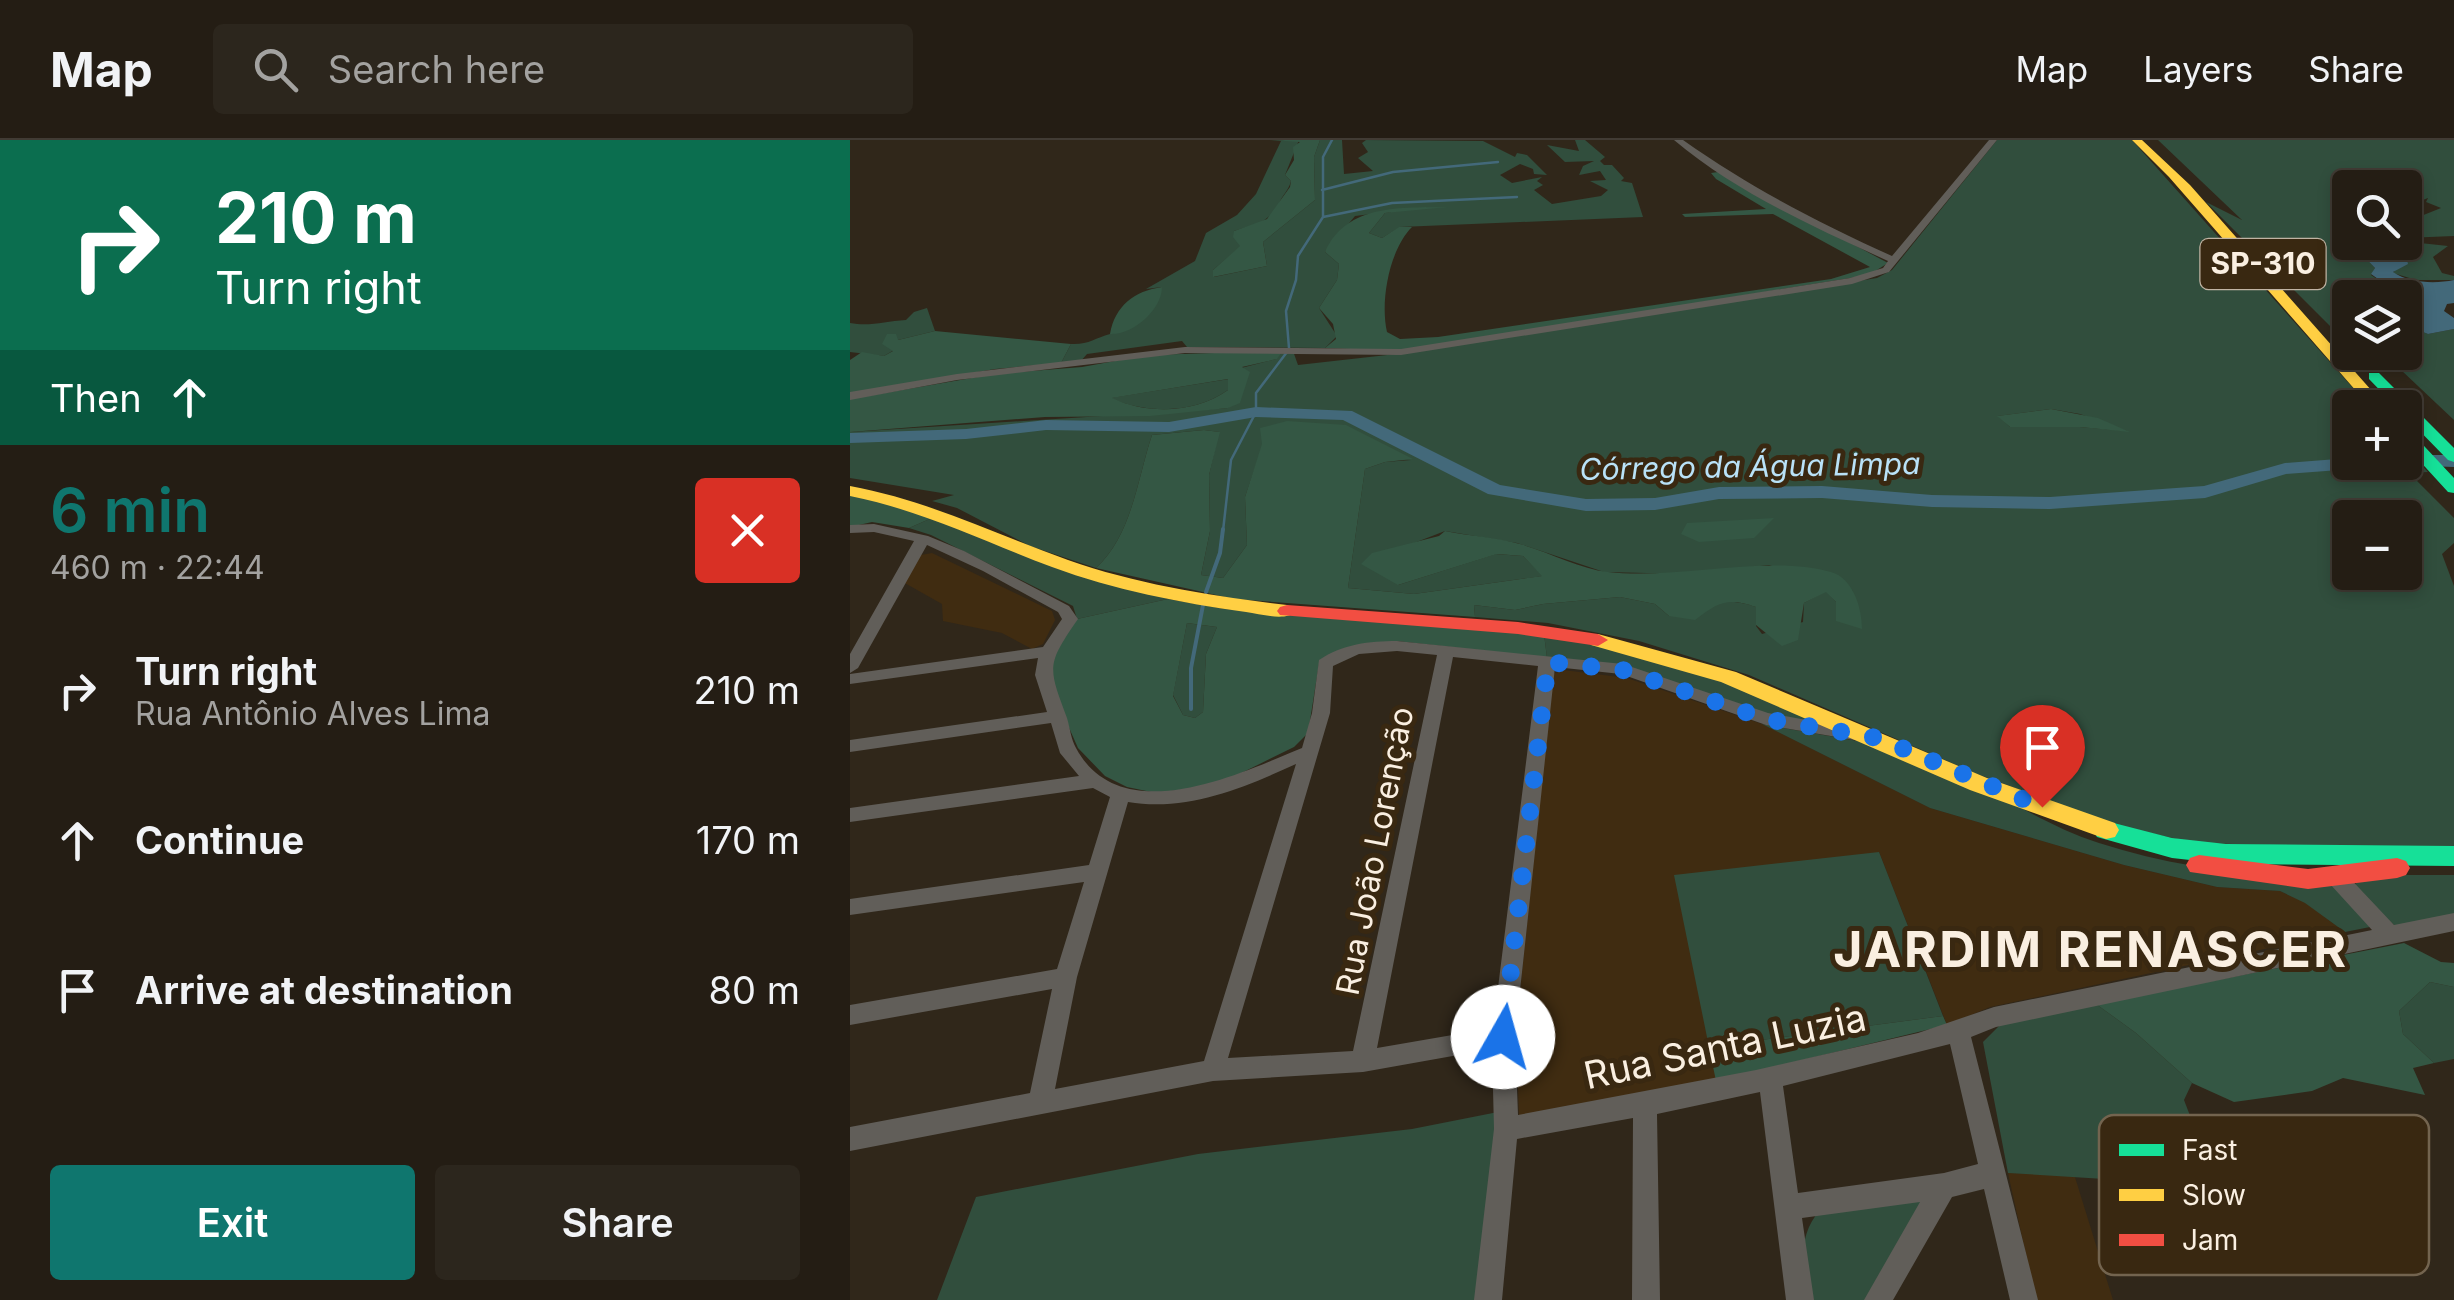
<!DOCTYPE html>
<html lang="en">
<head>
<meta charset="utf-8">
<style>
	:root { --surface:#241d14; --page:#2c261d; --text:#f1f3f6; --muted:#a3a2a0; --line:#413b34; --accent:#0f766e }
	body { margin:0; font-family:Inter,sans-serif; background:var(--page); color:var(--text); height:100vh; display:flex; flex-direction:column; font-size:38px; white-space:nowrap }
	* { box-sizing:border-box; margin:0 }
	p { font-size:32px; color:var(--muted) }
	.icon { flex:none; width:55px; height:55px; fill:none; stroke:currentColor; stroke-width:2; stroke-linecap:round; stroke-linejoin:round }
	.map { position:relative; flex:1; overflow:hidden }
	.panel { display:flex; flex-direction:column; background:var(--surface); width:850px }
	.panel>* { flex:none }
	.guide { background:#0b6e4f; color:#fff; overflow:hidden }
	.buttons { position:absolute; left:1482px; top:30px; display:grid; gap:20px }
	.buttons a { display:grid; place-items:center; width:90px; height:90px; border-radius:10px; background:var(--surface); box-shadow:0 5px 15px #0003,0 0 0 2px var(--line); font-size:50px }
	.pin { position:absolute; display:grid; place-items:center; width:85px; height:85px; color:#fff; margin:-102px -42px; border-radius:50% 50% 50% 0; rotate:-45deg; box-shadow:0 0 10px #0007 }
	.pin .icon { rotate:45deg }
	.me { position:absolute; width:110px; margin:-55px; rotate:7deg; stroke-linejoin:round; filter:drop-shadow(0 0 8px #0008) }
	.turn { display:flex; align-items:center; gap:35px; height:210px; padding:0 50px; font-size:45px }
	.turn .icon { width:130px; height:130px; stroke-width:2.5 }
	.turn b { display:block; font-size:70px; line-height:85px }
	.then { display:flex; align-items:center; height:95px; padding:0 50px; background:#0003; gap:20px; font-size:38px }
	.round { display:grid; place-items:center; flex:none; width:105px; height:105px; border-radius:10px; background:var(--page) }
	.summary { display:flex; align-items:center; justify-content:space-between; height:170px; padding:0 50px }
	h1 { font-size:60px; font-weight:600; line-height:75px; color:var(--accent) }
	.action { display:flex; gap:20px; margin-top:auto; padding:20px 50px }
	.action a { flex:1; height:115px; border-radius:10px; background:var(--accent); color:#fff; font-size:40px; font-weight:600; line-height:115px; text-align:center }
	.action a+a { background:var(--page); color:var(--text) }
	ul { padding:0; list-style:none }
	li { display:flex; align-items:center; gap:30px; height:150px; padding:0 50px }
	li div { flex:1 }
	li b { display:block; font-size:38px }
	li em { font-style:normal }
	header { display:flex; align-items:center; gap:60px; box-sizing:border-box; height:140px; padding:0 50px; background:var(--surface); border-bottom:2px solid var(--line) }
	header strong { font-size:48px }
	nav { display:flex; gap:55px; margin-inline-start:auto; font-size:35px }
	.search { width:700px; height:90px; background:var(--page); display:flex; align-items:center; gap:25px; box-sizing:border-box; padding:0 35px; border-radius:10px; color:var(--muted); font-size:38px }
	main { display:flex; flex:1; min-height:0 }
	.map>svg:first-child { display:block }
</style>
</head>
<body>
<header>
<strong>Map</strong>
<div class="search"><svg class="icon" aria-label="search" viewBox="0 0 24 24"><circle cx="10" cy="10" r="6"/><path d="M15 15l6 6"/></svg>Search here</div>
<nav><a>Map</a><a>Layers</a><a>Share</a></nav>
</header>
<main>
<section class="panel">
<div class="guide">
<div class="turn"><svg class="icon" aria-label="right" viewBox="0 0 24 24"><path d="M7 20v-9h11M14 6l5 5-5 5"/></svg><div><b>210 m</b>Turn right</div></div>
<div class="then">Then<svg class="icon" aria-label="ahead" viewBox="0 0 24 24"><path d="M12 20V5M6 11l6-6 6 6"/></svg></div>
</div>
<div class="summary"><div><h1>6 min</h1><p>460 m · 22:44</p></div><a class="round" style="background:#d93025;color:#fff"><svg class="icon" aria-label="close" viewBox="0 0 24 24"><path d="M6 6l12 12M18 6L6 18"/></svg></a></div>
<ul>
<li><svg class="icon" aria-label="right" viewBox="0 0 24 24"><path d="M7 20v-9h11M14 6l5 5-5 5"/></svg><div><b>Turn right</b><p>Rua Antônio Alves Lima</p></div><em>210 m</em></li>
<li><svg class="icon" aria-label="ahead" viewBox="0 0 24 24"><path d="M12 20V5M6 11l6-6 6 6"/></svg><div><b>Continue</b></div><em>170 m</em></li>
<li><svg class="icon" aria-label="arrive" viewBox="0 0 24 24"><path d="M6 21V4h12l-3 4 3 4H6"/></svg><div><b>Arrive at destination</b></div><em>80 m</em></li>
</ul>
<div class="action"><a>Exit</a><a>Share</a></div>
</section>
<div class="map">
<svg width="1604" height="1160" viewBox="0 0 1604 1160">
	<rect width="100%" height="100%" fill="#30271a"/>
	<path fill="#402c11" d="M82 413 202 471 205 480 193 504 182 509 152 493 93 481 92 464 53 442 71 415Z
		M713 530 777 538 912 584 1080 668 1274 725 1367 747 1430 751 1456 763 1495 792 1140 867 1097 885 1029 712 866 941 669 977 666 890 703 534Z
		M1158 1033 1224 1034 1263 1160H1186Z"/>
	<path fill="#314e3d" fill-rule="evenodd" d="M449 0 435 35 441 41C438 53 429 57 428 69L412 82 384 91 391 106 363 130 364 137 417 126 413 102 465 60 464 17 470 0H492L494 34 523 31 508 18 518 12 512 3 516 0 633 1 665 17 667 13 677 15 697 35 684 34 683 29 670 24 650 35 662 43 692 37 687 41 693 45 684 50 702 64 751 56 758 50 740 41 756 40 750 31 729 35 733 26 744 21 715 22 697 5 729 11 725 0H735L755 17 750 21 754 25H762L774 38 771 41 782 43 793 77 550 87 532 98 519 93 535 73 561 69 505 76 475 112 489 124 487 140 469 168 487 196 475 208 337 207 332 201 237 214 230 222 211 223 221 204C238 205 245 198 260 194 288 188 302 175 312 147L296 149 345 121 356 93 387 75 406 54 431 1Z
		M1147 0H1282L1520 267 1500 268V322H1555V308L1578 332 1559 333 1604 378V403L1592 414 1604 446V710L1345 703 1269 686 1127 634 899 535 789 501 698 483 625 477 624 465 665 470 693 464 770 457 805 464 819 476C850 466 874 455 906 467V486L912 494 953 482 954 463 976 451 986 462 1003 451 919 425 838 434 754 432 667 403 595 391 564 403 548 445 646 414 673 416 693 436 564 454 498 448 515 329 535 322 561 320 413 304 395 357 397 405 373 438 351 435 360 391 359 335 369 292 354 290 302 295C287 340 282 395 246 428L180 406 107 368 82 361 104 355 0 338V292L378 268 391 228 426 219 433 211H443L448 225 555 213 1027 138 1042 130ZM1201 269 1230 274 1277 291 1230 287H1160L1148 276ZM1500 378H1555V432H1500Z
		M1308 0H1604V96L1555 98V85L1567 83 1555 81V75L1571 76 1591 68 1576 62 1578 58 1555 67V48H1500V102L1510 103 1506 107 1525 128 1521 135 1554 157 1500 158V206L1356 62 1392 80Z
		M1570 103 1598 106 1583 117 1592 133 1604 136V140H1566L1543 133 1556 116 1568 112 1562 106Z
		M77 168 85 191 48 200 40 207 44 210 34 216 0 212V183C20 187 35 181 56 180L64 172Z
		M1555 185 1578 194 1604 189V280L1533 213 1555 212Z
		M379 239 378 250C345 274 297 274 260 258Z
		M91 374 318 459 227 479 223 466 81 395 59 388Z
		M337 483 367 487 356 514 353 572 345 578 333 575 323 555Z
		M694 494 816 519 989 587 919 577 845 549 697 518Z
		M912 584C957 593 1004 599 1048 610 1119 630 1179 681 1249 703 1326 728 1403 735 1483 744L1520 787 1495 792 1455 763 1430 751 1367 747 1274 725 1080 668Z
		M1029 712 1093 876 859 907 824 735Z
		M1543 735H1604V774L1545 786 1503 747 1507 742Z
		M1580 842 1604 847V919L1584 923 1553 894 1549 871Z
		M1246 864 1286 893 1342 943 1334 960 1367 1046 1158 1033 1133 902 1152 883Z
		M648 972 629 1160H87L126 1057 348 1014 562 989Z
		M1066 1055 1072 1064 1015 1160H957C954 1126 946 1098 970 1070Z"/>
	<path fill="#345744" fill-rule="evenodd" d="M420 0H470L464 17 465 60 413 102 417 126 363 137V130L390 106 383 97 384 91 417 79 440 47 441 41 435 35 444 20 443 7 450 2Z
		M868 32 1038 123 1019 135 550 211 475 208 486 199 483 184 469 168 487 140 489 124 475 112C497 63 551 68 598 67L535 73 519 93 532 98 549 87H562C539 110 530 162 537 192L550 199 588 197 981 139 1020 127 923 74 835 77 832 74 916 69 866 39 861 33Z
		M312 147C312 169 284 195 260 194 265 166 284 151 312 147Z
		M85 191 221 204 211 223 145 229 0 254V220L12 212 34 216 43 211 32 204 37 194H46L48 200Z
		M433 211 427 219 392 227 400 232 390 263 378 268 300 276 195 277 0 292V259L145 234 232 227 298 215ZM378 239V250C346 273 298 275 262 258Z
		M1201 269 1248 278 1280 292 1230 287H1160L1147 276Z
		M437 281 496 285 563 319 535 322 515 329 498 448 564 454 692 436 673 416 647 414 548 445 511 424 522 413 589 396 595 391C619 396 646 397 670 404 699 412 730 429 758 432 828 440 919 414 981 432 1003 438 1012 468 1012 489L986 481V462L976 452 954 463 948 500 932 506 906 485V467C878 457 868 462 845 480L819 476 805 464 770 457 693 464 665 470 624 465 625 477 384 459 246 428C282 395 287 340 302 295L354 290 370 292 359 335 360 391 351 435 373 438 397 405 395 357 412 304 410 288Z
		M0 355 91 374 59 388 22 382 0 387Z
		M924 378 904 398 849 402 831 394 837 383Z
		M318 459 375 469 694 494 697 518 547 501 469 524 458 593 444 607 367 645 306 653 277 647 255 636 228 608 201 547 204 510 227 479ZM337 483 367 487 356 514 353 572 345 578 333 575 323 556Z
		M1554 803 1591 822 1604 823V847L1580 842 1549 871 1553 894 1584 923 1563 928 1575 955 1493 938 1462 951 1384 962 1342 943 1286 893 1246 864Z
		M1093 876 1097 885 866 941 859 907Z"/>
	<path fill="#43697a" d="M1510 102 1562 106 1569 113 1556 116 1558 124 1543 132C1559 143 1585 144 1604 140V163L1597 164 1594 171 1604 178V189L1578 194 1555 185V158L1521 134 1525 128 1505 107Z"/>
	<g fill="none" stroke-linecap="round" stroke-linejoin="round">
		<path stroke="#43697a" stroke-width="2.5" d="M472 50 543 32 648 22
			M473 77 542 63 667 57
			M439 208 436 171 446 140 448 116 473 77V17L482 0
			M373 391 381 320 406 272V253L437 212"/>
		<path stroke="#43697a" stroke-width="4" d="M356 452 370 413 373 389
			M341 569V528L353 465"/>
		<path fill="#43697a" fill-rule="evenodd" d="M406 267 502 271 650 345 736 359 805 358 869 347 972 346 1082 355 1200 357 1354 346 1435 323 1500 318V322H1525L1516 328 1436 334 1355 358 1200 369 1082 367 972 358 869 359 805 370 736 371 638 354 493 280 406 277 319 292 196 290 116 299 0 303V293L116 289 196 280 319 282Z
			M1555 315H1604V327L1548 325 1555 322Z"/>
		<path fill="#615e59" fill-rule="evenodd" d="M824 0H833C901 48 967 82 1042 116L1139 0H1147L1039 132 1002 144 551 215 335 213 107 240 0 260V252L107 234 335 207 551 209 1000 138 1033 128 1038 121C964 87 887 53 824 0Z
			M24 384 78 396 114 411 219 466 228 479C196 525 198 527 217 578 220 588 221 599 226 608 271 691 389 634 452 608L462 573 469 520C493 504 519 501 547 501L773 524 918 573 1022 592 1025 596 1022 600 1016 602 916 585 771 534 705 527 665 897 668 975 906 930 1068 893 1144 867 1522 790 1480 744 1477 738 1480 732 1487 730 1494 732 1544 785 1604 773V791L1146 887 1121 897 1188 1160H1160L1134 1049 1102 1057 1043 1160H1014L1070 1062 952 1078 964 1160H936L910 952 807 974 810 1160H782L783 978 667 999 652 1160H624L644 989 642 909 513 932 363 941 0 1011V987L180 953 202 849 0 885V865L207 829 234 742 0 775V759L239 725 260 657 243 648 0 682V668L229 636 210 613 201 583 0 612V600L197 572 185 535 188 518 0 544V534L193 507 212 479 208 472 133 431 77 405 8 528 0 533V514L64 401 24 392 0 393V385ZM547 511 587 515 503 911 378 918 480 573 483 526 509 514ZM603 517 688 526 643 888 527 908ZM446 624 354 921 205 949 227 837 278 662C337 672 393 648 446 624ZM1100 904 1128 1024 1094 1033 948 1053 933 946Z"/>
		<path fill="#16e098" fill-rule="evenodd" d="M1519 233H1529L1604 308V322L1598 320 1555 276V268H1547L1519 239Z
			M1555 290 1561 292 1604 338V353L1598 352 1555 305Z
			M1256 681 1322 698 1376 704 1604 706V726L1376 724 1322 718 1247 697 1243 690 1247 683Z"/>
		<path fill="#ffcf43" fill-rule="evenodd" d="M1282 0H1292L1340 45 1537 268H1521L1319 37Z
			M0 346C77 360 145 394 218 420 289 445 363 456 437 465L447 471C435 482 412 474 396 472 331 463 264 450 202 427 135 402 71 370 0 356Z
			M748 494 886 532 1137 638 1265 683 1269 690 1265 697 1256 699 1120 650 871 542 741 505 738 500 741 495Z"/>
		<path fill="#f24e42" fill-rule="evenodd" d="M437 465 668 482 748 494 758 500 748 506 668 494 430 475 427 471 430 467Z
			M1349 715 1458 729 1547 718 1556 721 1560 728 1556 735 1547 738 1458 749 1340 732 1336 725 1340 718Z"/>
	</g>
	<g fill="none" stroke-linecap="round" stroke-linejoin="round">
		<path stroke="#1a73e8" stroke-width="18" stroke-dasharray="0 32.4" d="M653 897 698 522 773 530 916 579 1028 598 1192 667"/>
	</g>
	<g text-anchor="middle" stroke-width="10" stroke-linejoin="round" paint-order="stroke">
		<rect fill="#392811" stroke="#c0b3a3" stroke-width="2.5" x="1350.5" y="99" width="125" height="50" rx="8"/>
		<g font-size="30" font-weight="bold" fill="#faefe1">
			<text x="1413" y="134">SP-310</text>
		</g>
		<g font-size="30" font-style="italic" fill="#b9e2f8" stroke="#392811">
			<text transform="translate(900 327) rotate(-1)" y="10">Córrego da Água Limpa</text>
		</g>
		<g font-size="32" fill="#faefe1" stroke="#392811">
			<text transform="translate(525 711) rotate(-79)" y="11">Rua João Lorenção</text>
		</g>
		<g font-size="38" fill="#faefe1" stroke="#392811">
			<text transform="translate(875 907) rotate(-12)" y="13">Rua Santa Luzia</text>
		</g>
		<g font-size="50" font-weight="bold" letter-spacing="2.5" fill="#faefe1" stroke="#392811">
			<text x="1241" y="827">JARDIM RENASCER</text>
		</g>
	</g>
	<rect x="1249" y="975" width="330" height="160" rx="15" fill="#392811" stroke="#73644f" stroke-width="2.5"/>
	<rect x="1269" y="1004" width="45" height="12" fill="#16e098"/>
	<rect x="1269" y="1049" width="45" height="12" fill="#ffcf43"/>
	<rect x="1269" y="1094" width="45" height="12" fill="#f24e42"/>
	<g font-size="28" fill="#faefe1">
		<text x="1332" y="1020">Fast</text>
		<text x="1332" y="1065">Slow</text>
		<text x="1332" y="1110">Jam</text>
	</g>
</svg>
<div class="buttons">
<a><svg class="icon" aria-label="search" viewBox="0 0 24 24"><circle cx="10" cy="10" r="6"/><path d="M15 15l6 6"/></svg></a>
<a><svg class="icon" aria-label="layers" viewBox="0 0 24 24"><path d="M12 4l9 5-9 5-9-5zM3 14l9 5 9-5"/></svg></a>
<a>+</a>
<a>−</a>
</div>
<div class="pin" style="left:1192px;top:667px;background:#d93025"><svg class="icon" aria-label="arrive" viewBox="0 0 24 24"><path d="M6 21V4h12l-3 4 3 4H6"/></svg></div>
<svg class="me" style="left:653px;top:897px" viewBox="-20 -20 40 40"><circle r="19" fill="#fff"/><path d="M0-13L10 11 0 6-10 11z" fill="#1a73e8"/></svg>
</div>
</main>
</body>
</html>
